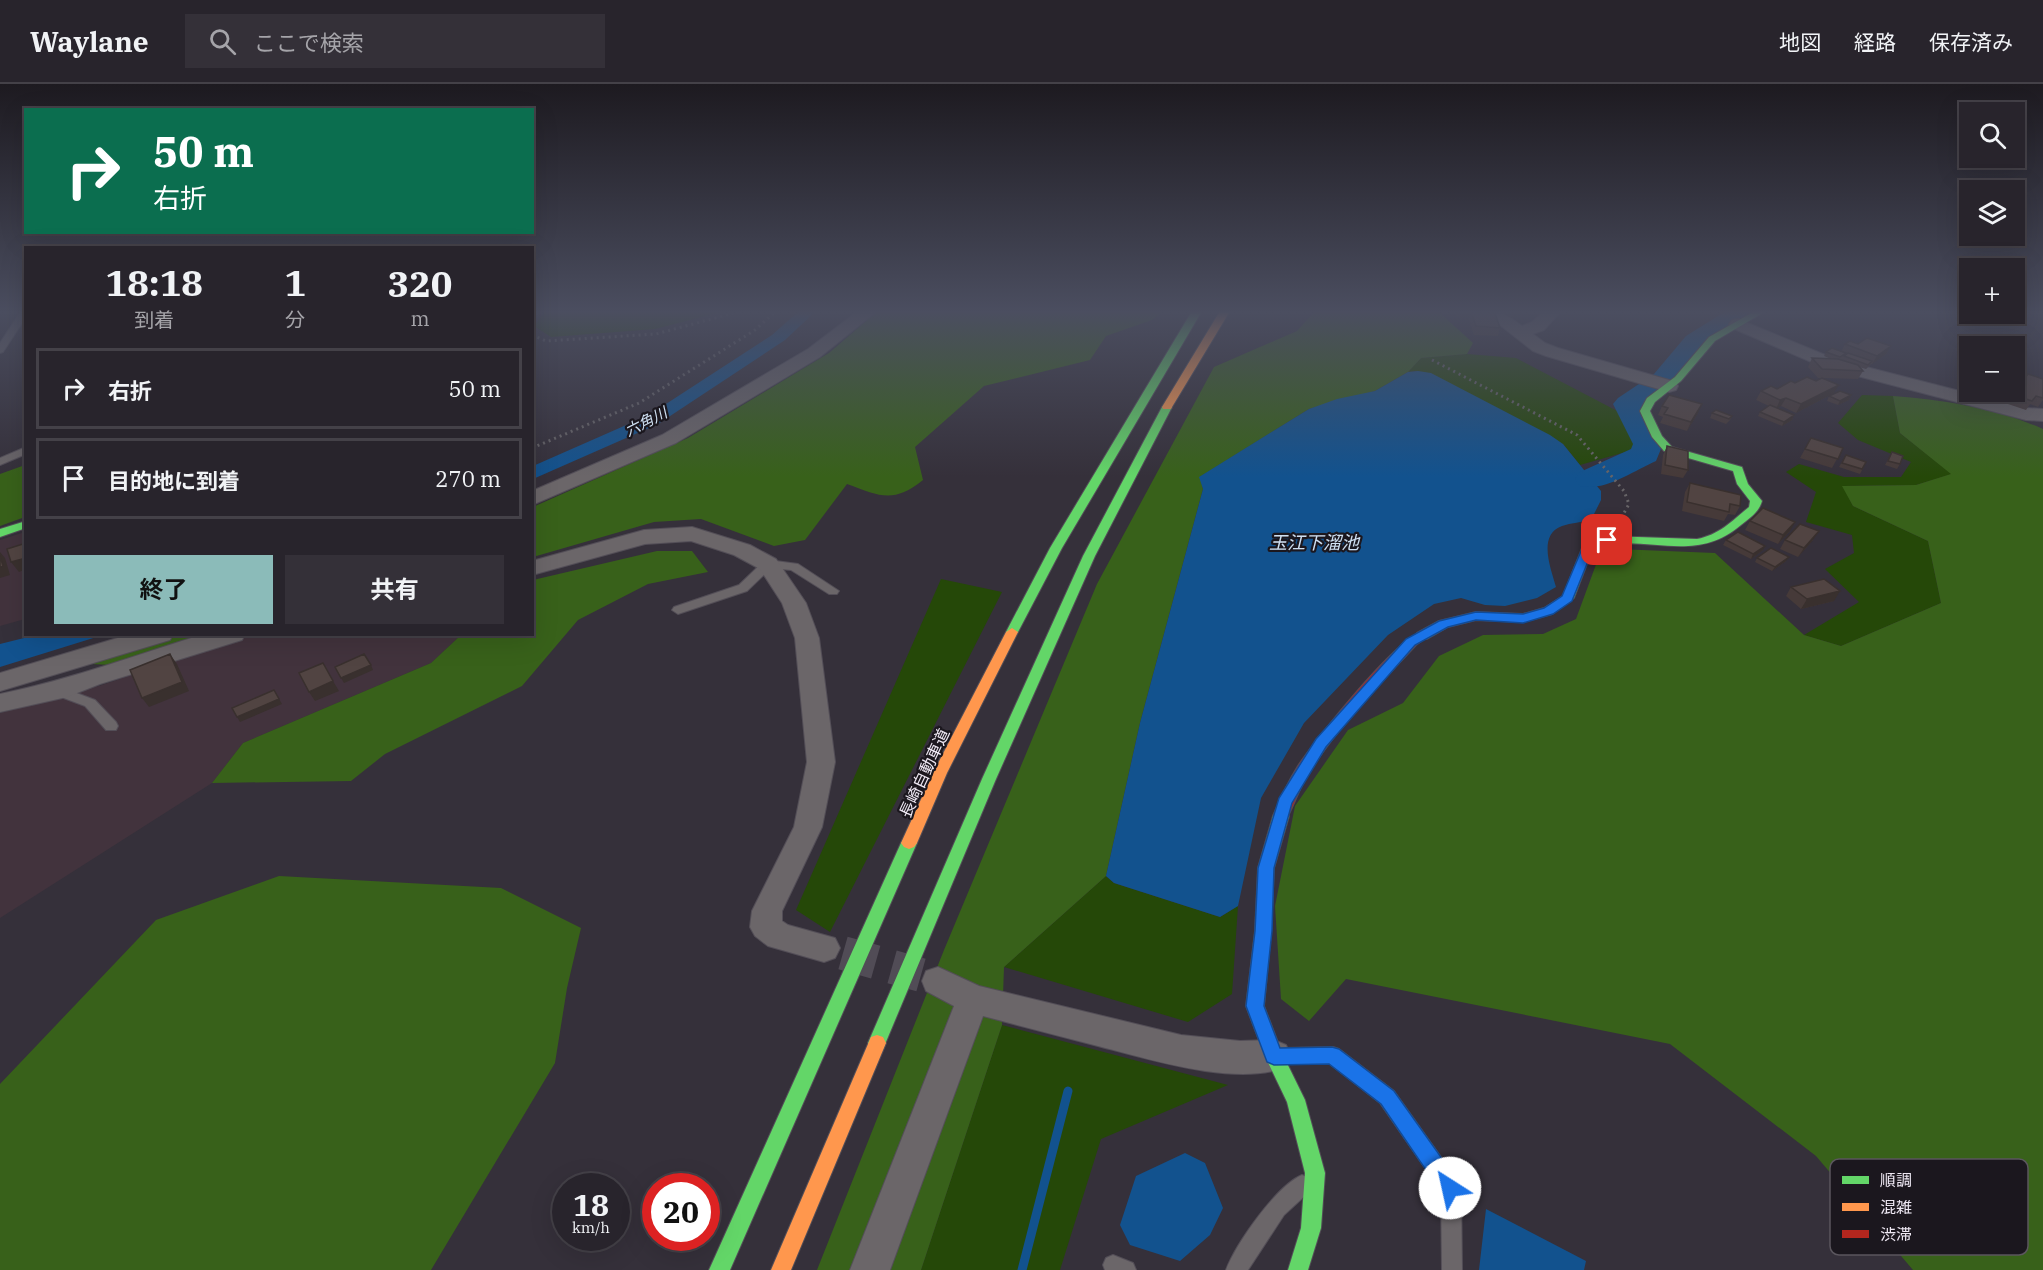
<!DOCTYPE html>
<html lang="ja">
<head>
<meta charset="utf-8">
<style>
	:root { --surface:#28242c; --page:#343038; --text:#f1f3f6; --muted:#a5a4a9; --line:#444148; --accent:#8bbbb9 }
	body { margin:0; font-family:"IBM Plex Serif","Noto Sans JP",serif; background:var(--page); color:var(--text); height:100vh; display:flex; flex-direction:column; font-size:22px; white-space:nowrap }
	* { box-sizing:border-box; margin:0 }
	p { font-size:20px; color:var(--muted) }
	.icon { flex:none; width:33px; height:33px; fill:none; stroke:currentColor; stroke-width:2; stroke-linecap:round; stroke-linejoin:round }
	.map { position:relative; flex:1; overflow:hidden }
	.drawer { position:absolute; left:24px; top:162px; width:510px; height:390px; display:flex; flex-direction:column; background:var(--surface); border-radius:0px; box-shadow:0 6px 24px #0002,0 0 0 2px var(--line) }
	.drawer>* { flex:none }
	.hud { position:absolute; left:24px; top:24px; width:510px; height:126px; border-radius:0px; box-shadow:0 6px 24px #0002,0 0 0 2px var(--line); background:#0b6e4f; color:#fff; overflow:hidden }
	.tools { position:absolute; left:1959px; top:18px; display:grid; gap:12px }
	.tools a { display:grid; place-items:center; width:66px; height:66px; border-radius:0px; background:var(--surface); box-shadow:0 6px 24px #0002,0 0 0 2px var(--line); font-size:30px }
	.speed { position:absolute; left:552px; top:1089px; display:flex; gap:12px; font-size:30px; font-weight:700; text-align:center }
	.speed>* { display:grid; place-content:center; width:78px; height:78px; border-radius:50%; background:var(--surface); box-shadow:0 6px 24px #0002,0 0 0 2px var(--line); line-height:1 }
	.speed small { font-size:15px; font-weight:400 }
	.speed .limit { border:9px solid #d22; background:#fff; color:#111 }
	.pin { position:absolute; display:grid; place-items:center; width:51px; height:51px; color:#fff; margin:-26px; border-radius:12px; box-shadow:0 3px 9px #0006 }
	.me { position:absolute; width:66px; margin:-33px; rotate:325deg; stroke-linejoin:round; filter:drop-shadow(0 0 4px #0008) }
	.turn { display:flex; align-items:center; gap:21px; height:126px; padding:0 30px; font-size:27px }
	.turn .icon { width:78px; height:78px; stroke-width:2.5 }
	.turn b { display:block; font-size:42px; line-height:51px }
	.eta { display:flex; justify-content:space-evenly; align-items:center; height:102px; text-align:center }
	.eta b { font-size:36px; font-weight:700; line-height:42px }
	.cta { display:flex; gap:12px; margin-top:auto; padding:12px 30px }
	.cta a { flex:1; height:69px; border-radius:0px; background:var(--accent); color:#111; font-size:24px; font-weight:700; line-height:69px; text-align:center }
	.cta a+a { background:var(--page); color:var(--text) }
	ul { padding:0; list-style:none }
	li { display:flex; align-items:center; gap:18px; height:81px; margin:0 12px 9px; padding:0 18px; border:3px solid var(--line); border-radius:0px }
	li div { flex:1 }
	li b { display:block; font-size:22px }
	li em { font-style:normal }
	header { display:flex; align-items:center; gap:36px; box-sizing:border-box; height:84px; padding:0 30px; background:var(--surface); border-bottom:2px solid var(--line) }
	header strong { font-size:28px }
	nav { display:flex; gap:33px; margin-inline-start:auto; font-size:21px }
	.search { width:420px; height:54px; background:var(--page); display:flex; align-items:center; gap:15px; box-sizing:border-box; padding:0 21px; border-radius:0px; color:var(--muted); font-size:22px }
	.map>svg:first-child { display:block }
</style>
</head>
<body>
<header>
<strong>Waylane</strong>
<div class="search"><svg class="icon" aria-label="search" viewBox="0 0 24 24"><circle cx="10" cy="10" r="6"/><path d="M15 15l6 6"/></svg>ここで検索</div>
<nav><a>地図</a><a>経路</a><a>保存済み</a></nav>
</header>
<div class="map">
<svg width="2043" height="1186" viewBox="0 0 2043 1186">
	<rect width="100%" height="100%" fill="#35303a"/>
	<path fill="#42333d" d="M25 448V535L0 542V456Z
		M249 551H461L431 579 243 659 212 699 0 834V629L102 601Z"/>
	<path fill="#254808" d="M545 227H725L655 245 551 253 534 242Z
		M1467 270 1516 274 1623 330 1638 358 1629 367 1580 381 1563 360 1418 287 1408 288 1421 274Z
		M1862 311 1893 312 1900 349 1952 390 1916 401 1843 402 1853 422 1928 457 1941 519 1841 562 1804 551 1859 518 1825 485 1854 469 1852 451 1806 438 1816 408 1786 388 1799 380 1844 393H1901L1911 378 1858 356 1838 339Z
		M941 495 1002 508 830 848 796 826Z
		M1106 792 1114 799 1220 833 1238 822 1232 910 1188 938 1004 883Z
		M1002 941 1228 1001 1101 1055 1060 1186H921Z"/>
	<path fill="#38611a" d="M878 227H1163L1152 236 1106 252 1090 276 984 302 915 363 923 396C893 420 880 412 847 400L805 456 774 462 701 435 654 438 533 473V423L688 354 829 269Z
		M1315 227H1438L1473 259 1467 270 1421 274 1408 288 1375 307 1309 325 1200 393 1203 405 1140 639 1106 792 1004 883 1002 941 921 1186H817L944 866 1097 500 1214 283 1297 247Z
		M1893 312C1944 316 1996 324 2043 345V1186H1913L1816 1072 1670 960 1346 895 1309 937 1281 915 1275 822 1295 722 1348 646 1403 619 1439 572 1483 551 1543 550 1576 535 1598 475 1617 465 1715 469 1804 551 1841 562 1941 519 1928 457 1853 422 1842 402 1916 401 1951 390 1900 349Z
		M25 381V433L0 442V390Z
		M657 467H692L708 488 648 500 578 536 522 602 385 670 351 697 212 699 243 659 431 579 461 551 532 550 533 496Z
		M175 551H203L112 581 91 580Z
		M279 792 501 804 581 844 567 904 555 979 431 1186H0V1000L156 836Z"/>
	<path fill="#12528e" d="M799 227H816L785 256 658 340 533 395V382L649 331 772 251Z
		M1418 287 1431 289 1550 351 1563 360 1601 407V416L1591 436C1582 438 1571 439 1562 442 1537 451 1551 485 1556 503L1537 514 1505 522 1485 521 1461 514 1434 520 1388 551 1304 639 1261 714 1238 822 1220 833 1114 799 1106 792 1140 639 1203 405 1199 393 1309 325 1337 315 1375 307 1408 288Z
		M40 550H103V551L0 583V560Z
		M1185 1069 1205 1079 1223 1124 1210 1151 1180 1177 1130 1161 1120 1141 1136 1092Z
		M1486 1125 1586 1177 1584 1186H1479Z"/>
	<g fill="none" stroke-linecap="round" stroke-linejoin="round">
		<path stroke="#12528e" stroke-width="9" d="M1022 1186 1068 1007"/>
		<path fill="#12528e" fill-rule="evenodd" d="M1726 227H1757L1753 233 1726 248 1706 264 1674 302 1644 322 1663 360 1656 377C1633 387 1605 408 1580 402L1575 395 1580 388 1631 365 1633 360 1613 320 1618 314 1654 290 1686 252Z"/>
		<path stroke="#514c56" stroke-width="34" stroke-dasharray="34 17" stroke-linecap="butt" d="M843 869 921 891"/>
		<defs>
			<path id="lane" d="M21 227H26V233L3 268 0 269V259Z
				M26 363V370L0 381V374Z
				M768 476 798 480 839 507 837 510H829L791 486 771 484 747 507 678 530 672 526 674 523 739 501 764 477Z
				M58 602 95 616 116 638 118 642 116 646H106L85 622 53 610 51 607 53 604Z
				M1333 963 1339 965 1394 1007 1458 1097 1461 1104 1462 1186H1442L1441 1107 1380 1019 1330 980H1281L1275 978 1272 972 1275 966 1281 964Z
				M1302 1091 1309 1094 1312 1101 1309 1108 1284 1131 1248 1186H1226C1236 1160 1276 1102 1302 1091Z
				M1113 1171 1133 1179 1136 1186H1105L1103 1181 1106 1174Z"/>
			<path id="street" d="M858 227H877L820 273 676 359 532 421V407L662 351 808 265Z
				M1482 227H1501L1522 242 1532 238 1544 227H1561L1544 246 1533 250 1545 259 1558 264 1676 298 1678 302 1676 306 1669 308 1546 272 1533 267Z
				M1738 235 1835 275 2026 324 2043 325V337L2026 336 1823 283 1732 244 1729 240 1732 236Z
				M692 443 750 461 776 475 806 519 819 554 835 678 822 743 782 827V837L788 841 835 854 840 864 835 874 824 878 768 862 755 852 750 843 752 827 794 743 807 678 795 554 782 519 760 485 734 471 691 457 645 460 532 491V477L644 446Z
				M131 550H173L170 556 0 607V589Z
				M204 550H245L242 556 100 600 67 613 0 628V610C69 596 136 571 204 550Z
				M938 883 979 902 1181 951 1240 957 1274 956 1286 961 1291 972 1286 983C1236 1003 1149 975 1098 962 1060 952 1021 942 983 932L890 1186H850L954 922 926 907 922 897 926 887Z"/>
			<path id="fast" d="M1192 227H1202L1062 464 1018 548 1012 552 1007 551 1006 548 1050 464Z
				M1755 227H1766L1715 257 1681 297 1655 318 1650 327 1662 352 1672 363 1742 383 1748 400 1762 417C1759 428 1750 434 1741 441 1694 482 1645 448 1593 464L1574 514 1552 530 1523 538 1476 536 1448 543 1427 555H1417L1416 552 1417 549 1439 537 1476 528 1523 530 1544 524 1563 512 1584 459 1607 452 1697 455C1719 451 1732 437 1749 423L1750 417 1737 400 1733 387 1664 367 1652 353 1640 327 1647 314 1675 293 1709 253Z
				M1167 320 1172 323 1095 472 996 695 883 965 877 967 871 965 868 959 982 695 1083 472 1162 323Z
				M26 437V444L0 453V445Z
				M1281 726 1286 728 1289 732 1274 784 1271 847 1264 922 1282 969 1305 1016 1325 1089 1321 1144 1308 1186H1288L1301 1144 1305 1089 1287 1018 1265 972 1246 922 1255 847 1258 784 1273 732 1276 728Z
				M909 753 914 755 917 759 730 1186H709L901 759 904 755Z"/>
			<path id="slow" d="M1220 227H1230L1172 323 1171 325H1163L1162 323Z
				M1012 544 1018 548 947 689 917 759 914 763 909 765 904 763 901 759 933 689 1006 548Z
				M877 951 883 953 886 959 791 1186H771L871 953Z"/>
			<path id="jam" d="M1422 548 1427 549 1428 552 1416 561C1378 602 1338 642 1308 690 1299 705 1294 721 1286 736L1281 738 1276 736 1273 732C1280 715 1288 698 1298 682 1315 656 1396 555 1422 548Z"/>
		</defs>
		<use href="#lane" stroke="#534e57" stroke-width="2"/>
		<use href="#street" stroke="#534e57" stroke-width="2"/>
		<use href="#fast" stroke="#534e57" stroke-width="2"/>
		<use href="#slow" stroke="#534e57" stroke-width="2"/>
		<use href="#jam" stroke="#534e57" stroke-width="2"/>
		<path stroke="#676467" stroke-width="3" stroke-dasharray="2 4" stroke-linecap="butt" d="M532 235 539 227
			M532 251 546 257 656 250 741 227
			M1432 276 1577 351 1624 407 1629 420 1619 438
			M532 364 639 319 755 246 776 227"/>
		<use href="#lane" fill="#6b6669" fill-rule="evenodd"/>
		<use href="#street" fill="#6b6669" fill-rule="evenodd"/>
		<use href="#fast" fill="#63d668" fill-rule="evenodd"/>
		<use href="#slow" fill="#ff974d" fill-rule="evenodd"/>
		<use href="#jam" fill="#b3261e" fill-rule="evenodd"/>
	</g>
	<path fill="#463a39" d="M1448 227H1469L1500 244 1498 252 1474 251 1469 236 1470 232 1460 234Z
		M1498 227H1529L1524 228 1523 231 1511 234Z
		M1845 260H1858L1891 262 1886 270 1872 280H1871L1866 285 1859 283 1863 287 1858 295 1823 294 1834 309 1796 329 1781 322 1777 324 1794 331 1792 336 1782 342 1758 332 1760 328 1769 322 1756 316 1761 307 1777 305 1795 299 1816 297 1822 294H1818L1808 283 1812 274 1831 275 1824 272 1826 268H1841Z
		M2043 295V316L2038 323 2030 320 2026 326 1999 317 2006 308Z
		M1851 311 1849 316 1838 321 1827 317 1829 312Z
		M1662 322 1698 329 1687 347 1660 339 1663 333 1658 331Z
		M1712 329 1732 332 1730 336 1726 340 1710 334Z
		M1811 354 1843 364 1832 384 1800 374Z
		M1667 362 1688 386 1683 394 1661 390 1663 371Z
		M1892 368 1900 380 1897 385 1885 381Z
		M1846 371 1866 378 1860 390 1839 383Z
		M1690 399 1740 422 1735 431 1728 430 1724 437 1682 427 1685 408Z
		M1750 437 1790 447 1778 460 1745 446Z
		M1726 456 1763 466 1751 475 1723 461Z
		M1785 456H1813L1798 473 1780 465Z
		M1757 474 1786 477 1772 487 1755 478Z
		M1791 503 1834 517 1801 525 1786 512Z"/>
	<path fill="#39302e" d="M1513 227H1529L1524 228 1523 231 1511 234Z
		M1471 228 1470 232 1460 234 1461 230Z
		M1891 262 1886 270 1872 280 1877 272Z
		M1839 301 1834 309 1796 329 1801 320Z
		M1851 311 1849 316 1838 321 1840 317Z
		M1786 314 1781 322 1776 325 1780 316Z
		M1702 320 1698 329 1687 347 1691 338Z
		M1794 331 1792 336 1782 342 1784 338Z
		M1795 438 1790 447 1778 460 1783 451Z
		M1819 447 1813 456 1798 473 1804 464Z
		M1765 462 1763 466 1751 475 1753 470Z
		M0 468 5 474 10 491 0 494Z
		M1789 473 1786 477 1772 487 1775 483Z
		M26 474V485L19 488 11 478Z
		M1840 507 1834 517 1801 525 1807 515Z
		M170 570 177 580 189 607 149 623 142 614Z
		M371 581 373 586 344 599 341 594Z
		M333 597 339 607 315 617 309 608Z
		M274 606 282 620 240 638 237 633Z"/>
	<path fill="#514442" stroke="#39302e" stroke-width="1.5" d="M1455 227H1469L1471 228 1461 230Z
		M1471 228 1495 229 1500 244 1476 242Z
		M1867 254 1891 262 1877 272 1845 260 1850 257 1858 260Z
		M1832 264 1846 269 1840 273 1826 268Z
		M1848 269 1872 277 1868 281 1844 272Z
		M1812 274 1838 275 1858 281 1863 287 1822 285Z
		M2028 290 2043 295V314L2036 312 2032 317 2005 308H2014V302L2018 303Z
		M1807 293 1816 297 1822 294 1839 301 1801 320 1786 314 1780 316 1761 307 1771 302 1777 305 1791 297 1795 299Z
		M1840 307 1851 311 1840 317 1829 312Z
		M1669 311 1702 320 1691 338 1664 330 1668 324 1662 322Z
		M1770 321 1794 331 1784 338 1760 328Z
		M1716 326 1732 332 1729 335 1712 329Z
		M1811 354 1843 364 1838 375 1805 365Z
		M1667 362 1688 367V386L1665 381Z
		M1892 368 1903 372 1900 380 1888 377Z
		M1846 371 1866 378 1862 385 1842 379Z
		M1690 399 1741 411 1740 422 1730 420 1729 428 1687 418Z
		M1763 424 1795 438 1783 451 1750 437Z
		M1800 440 1819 447 1804 464 1785 456Z
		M1738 448 1765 462 1753 470 1726 456Z
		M26 459V474L11 478 7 465Z
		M1771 464 1789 473 1775 483 1757 474Z
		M0 472 3 482 0 483Z
		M1824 495 1840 507 1807 515 1791 503Z
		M170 570 182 598 142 614 130 586Z
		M364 570 371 581 341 594 335 583Z
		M323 579 333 597 309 608 299 589Z
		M274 606 279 615 237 633 232 624Z"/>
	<linearGradient id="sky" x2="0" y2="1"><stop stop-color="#1d1a20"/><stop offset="0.58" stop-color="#4b4e60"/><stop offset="1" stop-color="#4b4e60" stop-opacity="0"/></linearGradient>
	<rect width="2043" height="393" fill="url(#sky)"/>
	<path fill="#1a73e8" stroke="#114b97" stroke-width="1.5" d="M1607 453 1613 456 1593 465 1572 517 1553 530 1523 539 1476 536 1448 543 1415 561 1326 663 1292 719 1274 784 1272 847 1264 922 1280 964 1332 963 1339 965 1394 1007 1458 1097 1460 1104 1458 1111 1450 1114 1443 1111 1381 1020 1329 980 1274 981 1267 978 1246 922 1255 847 1258 784 1279 714 1316 655 1406 555 1439 537 1476 528 1523 530 1544 524 1562 512 1584 460Z"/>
	<g text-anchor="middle" stroke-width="4.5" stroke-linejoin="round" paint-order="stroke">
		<g font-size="15" font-style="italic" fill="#cfe0f2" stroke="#1b171e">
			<text transform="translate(646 338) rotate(-27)" y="5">六角川</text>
		</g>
		<g font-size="16" fill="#efe9f4" stroke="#1b171e">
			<text transform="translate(924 689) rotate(-65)" y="6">長崎自動車道</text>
		</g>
		<g font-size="18" font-style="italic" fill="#cfe0f2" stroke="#1b171e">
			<text x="1314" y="465">玉江下溜池</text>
		</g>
	</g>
	<rect x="1830" y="1075" width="198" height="96" rx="9" fill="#1b171e" stroke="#5b565e" stroke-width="1.5"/>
	<rect x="1842" y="1092" width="27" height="8" fill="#63d668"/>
	<rect x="1842" y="1119" width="27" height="8" fill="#ff974d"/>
	<rect x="1842" y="1146" width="27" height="8" fill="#b3261e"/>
	<g font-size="16" fill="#efe9f4">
		<text x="1880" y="1102">順調</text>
		<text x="1880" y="1129">混雑</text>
		<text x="1880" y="1156">渋滞</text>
	</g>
</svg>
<div class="tools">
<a><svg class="icon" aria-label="search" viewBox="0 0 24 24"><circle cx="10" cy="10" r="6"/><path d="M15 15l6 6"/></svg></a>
<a><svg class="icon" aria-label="layers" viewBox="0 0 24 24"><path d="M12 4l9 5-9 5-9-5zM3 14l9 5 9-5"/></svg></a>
<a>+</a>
<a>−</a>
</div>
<div class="speed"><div>18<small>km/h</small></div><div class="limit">20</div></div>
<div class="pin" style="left:1607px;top:456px;background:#d93025"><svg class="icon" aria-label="arrive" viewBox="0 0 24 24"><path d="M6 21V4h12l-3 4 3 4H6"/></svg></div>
<svg class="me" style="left:1450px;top:1104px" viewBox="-20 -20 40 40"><circle r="19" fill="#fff"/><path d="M0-13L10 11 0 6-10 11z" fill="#1a73e8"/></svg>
<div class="hud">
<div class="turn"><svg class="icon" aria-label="right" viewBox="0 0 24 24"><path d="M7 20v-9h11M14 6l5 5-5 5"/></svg><div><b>50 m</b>右折</div></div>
</div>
<section class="drawer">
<div class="eta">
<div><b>18:18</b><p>到着</p></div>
<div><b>1</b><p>分</p></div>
<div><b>320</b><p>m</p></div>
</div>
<ul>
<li><svg class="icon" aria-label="right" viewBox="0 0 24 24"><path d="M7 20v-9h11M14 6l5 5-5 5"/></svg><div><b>右折</b></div><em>50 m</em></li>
<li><svg class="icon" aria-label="arrive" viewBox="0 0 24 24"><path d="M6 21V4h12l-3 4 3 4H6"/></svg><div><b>目的地に到着</b></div><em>270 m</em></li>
</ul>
<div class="cta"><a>終了</a><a>共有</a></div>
</section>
</div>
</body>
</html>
